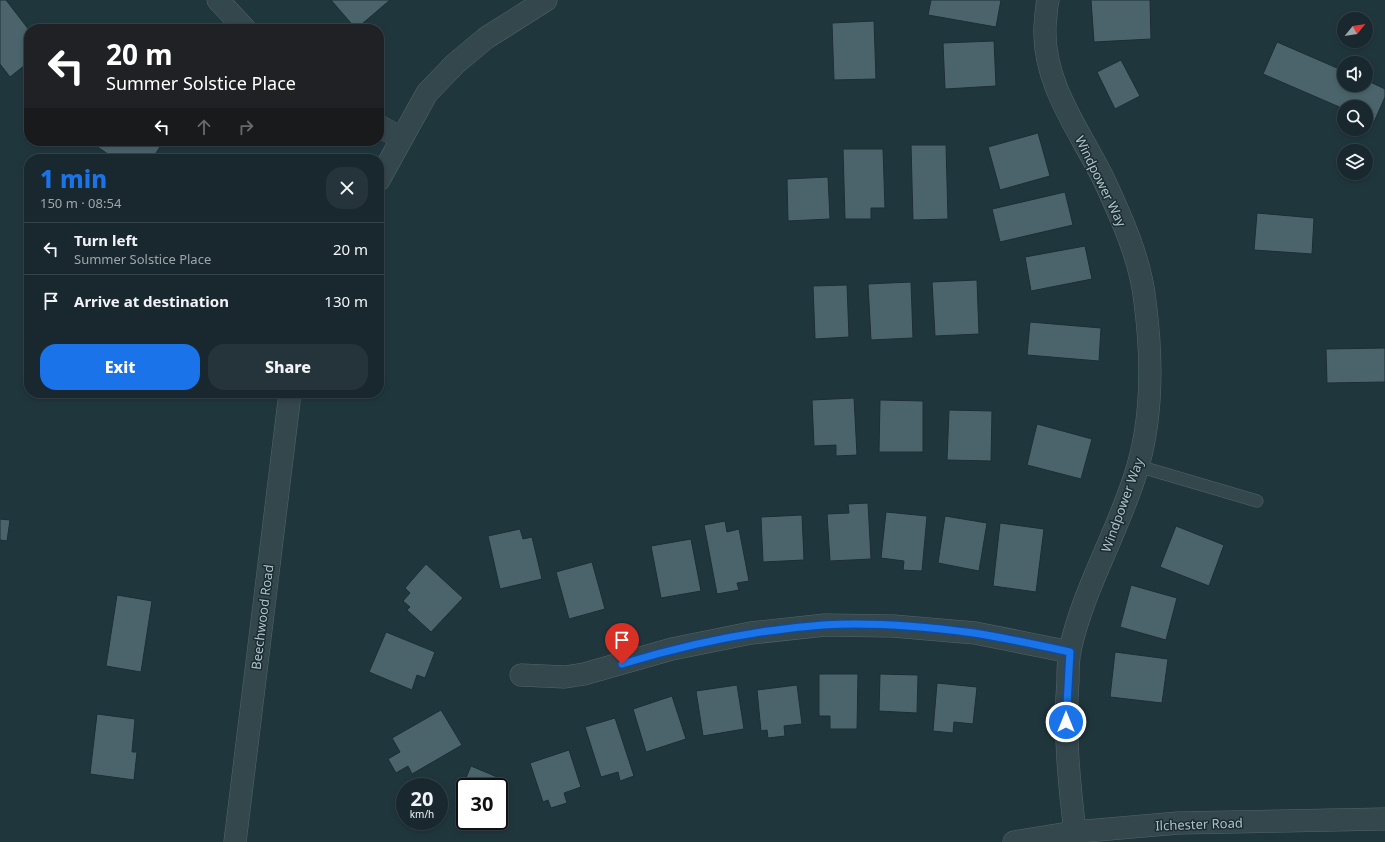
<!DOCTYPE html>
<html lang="en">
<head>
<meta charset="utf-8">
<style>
	:root { --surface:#18282e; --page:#25343a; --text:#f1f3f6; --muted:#9fa6aa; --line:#36444a; --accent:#1a73e8 }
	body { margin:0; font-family:"Noto Sans",sans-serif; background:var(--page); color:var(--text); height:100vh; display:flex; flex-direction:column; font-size:15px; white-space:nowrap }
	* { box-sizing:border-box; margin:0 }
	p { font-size:13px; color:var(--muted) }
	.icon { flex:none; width:22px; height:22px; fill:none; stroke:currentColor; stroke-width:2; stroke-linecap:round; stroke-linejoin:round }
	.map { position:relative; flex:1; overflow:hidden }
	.details { position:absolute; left:24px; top:154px; width:360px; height:244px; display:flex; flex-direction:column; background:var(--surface); border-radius:16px; box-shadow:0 2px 6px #0003,0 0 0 1px var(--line) }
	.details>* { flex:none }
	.guide { position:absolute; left:24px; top:24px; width:360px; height:122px; border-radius:16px; box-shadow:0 2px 6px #0003,0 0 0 1px var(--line); background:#202124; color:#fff; overflow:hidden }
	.needle { width:26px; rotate:60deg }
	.fabs { position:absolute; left:1337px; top:12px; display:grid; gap:8px }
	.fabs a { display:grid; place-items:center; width:36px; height:36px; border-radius:50%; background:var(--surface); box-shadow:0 2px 6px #0003,0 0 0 1px var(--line); font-size:20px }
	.speed { position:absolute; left:396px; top:778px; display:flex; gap:8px; font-size:20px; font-weight:700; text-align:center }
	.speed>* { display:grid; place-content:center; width:52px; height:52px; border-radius:50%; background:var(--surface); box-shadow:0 2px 6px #0003,0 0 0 1px var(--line); line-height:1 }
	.speed small { font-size:10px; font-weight:400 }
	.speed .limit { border:2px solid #111; border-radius:6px; background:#fff; color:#111 }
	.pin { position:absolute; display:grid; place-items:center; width:34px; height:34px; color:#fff; margin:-41px -17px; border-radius:50% 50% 50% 0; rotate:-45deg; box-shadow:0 0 4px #0007 }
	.pin .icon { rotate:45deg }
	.me { position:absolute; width:44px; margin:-22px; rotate:0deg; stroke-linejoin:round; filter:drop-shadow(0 0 3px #0008) }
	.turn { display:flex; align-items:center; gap:14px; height:84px; padding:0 16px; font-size:18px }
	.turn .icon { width:52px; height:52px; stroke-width:2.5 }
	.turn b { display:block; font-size:28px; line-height:34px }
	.lanes { display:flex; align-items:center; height:38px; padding:0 16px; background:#0003; justify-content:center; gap:20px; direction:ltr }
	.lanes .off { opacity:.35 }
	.round { display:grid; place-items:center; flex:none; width:42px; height:42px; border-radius:16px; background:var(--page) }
	.head { display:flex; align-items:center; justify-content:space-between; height:68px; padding:0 16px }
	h1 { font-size:24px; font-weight:800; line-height:30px; color:var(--accent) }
	.button { display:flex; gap:8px; margin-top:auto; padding:8px 16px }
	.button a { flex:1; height:46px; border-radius:16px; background:var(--accent); color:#fff; font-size:16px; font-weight:800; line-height:46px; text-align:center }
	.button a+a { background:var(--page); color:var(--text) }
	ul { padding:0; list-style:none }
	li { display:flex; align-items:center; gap:12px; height:52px; padding:0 16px; border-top:1px solid var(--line) }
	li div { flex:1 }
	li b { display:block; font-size:15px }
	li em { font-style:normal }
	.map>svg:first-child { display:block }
</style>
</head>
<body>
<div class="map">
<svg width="1385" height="842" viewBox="0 0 1385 842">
	<rect width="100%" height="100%" fill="#20363d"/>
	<path fill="#4b646b" stroke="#1c2e34" d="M0 0H6L29 30V62L10 77 0 64Z
		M331 0H390L356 29Z
		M931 0H1001L996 27 928 15Z
		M1091 0H1150L1151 39 1094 42Z
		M874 21 876 79 834 80 832 23Z
		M994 41 996 86 945 89 943 43Z
		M1277 42 1344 71V85H1366V80L1385 89V97L1374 122 1366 119V107H1344V109L1263 74Z
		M1121 60 1140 96 1115 109 1097 72Z
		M1038 133 1050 176 1000 190 988 147Z
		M89 141H164L152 159H115Z
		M911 145H946L948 219 913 220Z
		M843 149H883L885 208H871V219H845Z
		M828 177 830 219 788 221 787 179Z
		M1065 192 1073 225 1000 242 992 209Z
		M1257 213 1314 218 1312 254 1254 250Z
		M1085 246 1092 279 1031 291 1025 257Z
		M977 280 979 334 935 336 932 282Z
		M911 282 913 338 871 340 868 284Z
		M847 285 849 337 815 339 813 286Z
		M1030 322 1101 328 1099 361 1027 355Z
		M1385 348V382L1327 383 1326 349Z
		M854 398 857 455 836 456V445L814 446 812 400Z
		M880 400 923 401V452H879Z
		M949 410 992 411 991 461 947 460Z
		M1037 424 1092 439 1081 479 1027 465Z
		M868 503 871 559 830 561 827 514 849 513 848 504Z
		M886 512 927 516 922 571 903 570 904 561 881 558Z
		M802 515 804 560 763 562 761 517Z
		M945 516 987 523 979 571 938 563Z
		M0 519 10 520 7 541 0 540Z
		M725 521 727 532 739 529 749 581 737 583 739 590 717 594 704 525Z
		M1000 523 1044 529 1036 592 993 586Z
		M1176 526 1224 545 1209 586 1160 567Z
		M520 529 523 539 532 537 542 579 500 589 488 536Z
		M691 539 701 591 661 598 651 546Z
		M592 562 605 609 569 619 556 572Z
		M426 564 463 598 431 632 407 610 410 607 403 601 410 593 405 588Z
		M1131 585 1177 598 1166 640 1120 627Z
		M117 595 152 601 141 672 106 666Z
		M386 632 435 652 425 678 417 675 412 690 369 672Z
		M1115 652 1168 659 1162 703 1110 697Z
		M819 674H858L857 729H830V716H819Z
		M880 674 918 675 917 713 879 711Z
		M937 683 977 687 973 724 954 722 953 733 933 731Z
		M737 685 744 729 703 736 696 691Z
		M797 685 802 724 784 726 785 736 768 738 767 730 761 731 757 690Z
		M672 696 686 739 646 752 633 709Z
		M441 710 462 745 412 774 408 766 396 773 388 759 400 752 392 738Z
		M97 714 135 719 132 752H137L134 780 90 774Z
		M615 718 634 776 620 781 618 772 601 777 585 727Z
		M569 750 581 787 564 793 567 803 551 808 548 800 543 802 530 763Z
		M471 766 509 782 499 807V787H465V815L458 812 460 806 455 804Z"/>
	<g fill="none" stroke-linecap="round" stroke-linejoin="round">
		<defs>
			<path id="service" d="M1138 466 1257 501"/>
			<path id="minor" d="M218 0 245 29
				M1048 0C1046 8 1046 17 1045 26 1042 84 1081 132 1105 182 1122 219 1141 261 1145 302 1152 355 1153 413 1138 466 1120 529 1084 586 1070 650 1068 660 1068 670 1068 680 1064 731 1069 782 1075 832
				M379 126 401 138
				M521 675 565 677 584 674 672 649 751 633 825 625 893 626 975 633 1070 652"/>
			<path id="tertiary" d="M379 180 427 93 455 64 486 38 546 0
				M235 842 290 393
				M1014 842 1075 832 1178 823 1385 819"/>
		</defs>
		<use href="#service" stroke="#53656b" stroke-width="13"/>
		<use href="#minor" stroke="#53656b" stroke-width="23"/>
		<use href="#tertiary" stroke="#53656b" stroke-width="23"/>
		<use href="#service" stroke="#34474d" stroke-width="12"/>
		<use href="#minor" stroke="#34474d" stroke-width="22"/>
		<use href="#tertiary" stroke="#34474d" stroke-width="22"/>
	</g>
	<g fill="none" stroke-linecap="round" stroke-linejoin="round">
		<defs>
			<path id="route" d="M622 664C688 644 755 630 823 625 869 622 929 627 974 633 1006 638 1038 645 1070 652L1066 722"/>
		</defs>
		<use href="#route" stroke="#114b97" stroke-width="10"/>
		<use href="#route" stroke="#1a73e8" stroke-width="7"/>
	</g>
	<g text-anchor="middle" stroke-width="3" stroke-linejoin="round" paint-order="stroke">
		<g font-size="13" fill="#b0c2c9" stroke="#1a2c32">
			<text transform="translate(1101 181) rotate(64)" y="5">Windpower Way</text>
			<text transform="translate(1122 505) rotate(-70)" y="5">Windpower Way</text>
			<text transform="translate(262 617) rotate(-83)" y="5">Beechwood Road</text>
			<text transform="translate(1199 824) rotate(-2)" y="5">Ilchester Road</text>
		</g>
	</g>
</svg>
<div class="fabs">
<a><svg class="needle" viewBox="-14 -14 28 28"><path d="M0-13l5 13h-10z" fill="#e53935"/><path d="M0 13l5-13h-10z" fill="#9fa6aa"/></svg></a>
<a><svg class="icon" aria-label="sound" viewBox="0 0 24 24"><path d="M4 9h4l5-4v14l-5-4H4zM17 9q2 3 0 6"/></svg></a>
<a><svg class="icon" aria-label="search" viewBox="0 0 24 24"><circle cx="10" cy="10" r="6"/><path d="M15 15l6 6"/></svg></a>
<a><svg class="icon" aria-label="layers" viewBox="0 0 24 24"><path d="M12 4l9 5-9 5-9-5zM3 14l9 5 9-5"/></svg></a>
</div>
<div class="speed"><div>20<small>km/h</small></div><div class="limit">30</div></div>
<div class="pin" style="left:622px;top:664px;background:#d93025"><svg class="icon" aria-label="arrive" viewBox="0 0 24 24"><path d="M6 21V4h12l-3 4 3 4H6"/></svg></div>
<svg class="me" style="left:1066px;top:722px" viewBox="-20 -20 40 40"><circle r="17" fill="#1a73e8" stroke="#fff" stroke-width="3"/><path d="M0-11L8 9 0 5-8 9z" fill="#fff"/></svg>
<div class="guide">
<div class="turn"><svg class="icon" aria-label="left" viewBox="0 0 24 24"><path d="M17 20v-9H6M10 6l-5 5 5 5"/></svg><div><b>20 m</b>Summer Solstice Place</div></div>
<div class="lanes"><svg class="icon" aria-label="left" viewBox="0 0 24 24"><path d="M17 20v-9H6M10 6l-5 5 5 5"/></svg><svg class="icon off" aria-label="ahead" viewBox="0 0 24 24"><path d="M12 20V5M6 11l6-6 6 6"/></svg><svg class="icon off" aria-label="right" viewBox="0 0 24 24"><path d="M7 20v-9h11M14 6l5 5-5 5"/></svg></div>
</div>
<section class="details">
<div class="head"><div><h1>1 min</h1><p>150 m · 08:54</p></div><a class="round"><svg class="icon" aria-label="close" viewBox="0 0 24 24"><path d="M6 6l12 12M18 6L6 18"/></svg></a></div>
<ul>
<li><svg class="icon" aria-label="left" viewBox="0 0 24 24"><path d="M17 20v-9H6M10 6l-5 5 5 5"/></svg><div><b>Turn left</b><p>Summer Solstice Place</p></div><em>20 m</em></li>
<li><svg class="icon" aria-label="arrive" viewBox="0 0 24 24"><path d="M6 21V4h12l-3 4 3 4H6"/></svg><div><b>Arrive at destination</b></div><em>130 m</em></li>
</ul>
<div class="button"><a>Exit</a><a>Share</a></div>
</section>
</div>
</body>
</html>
